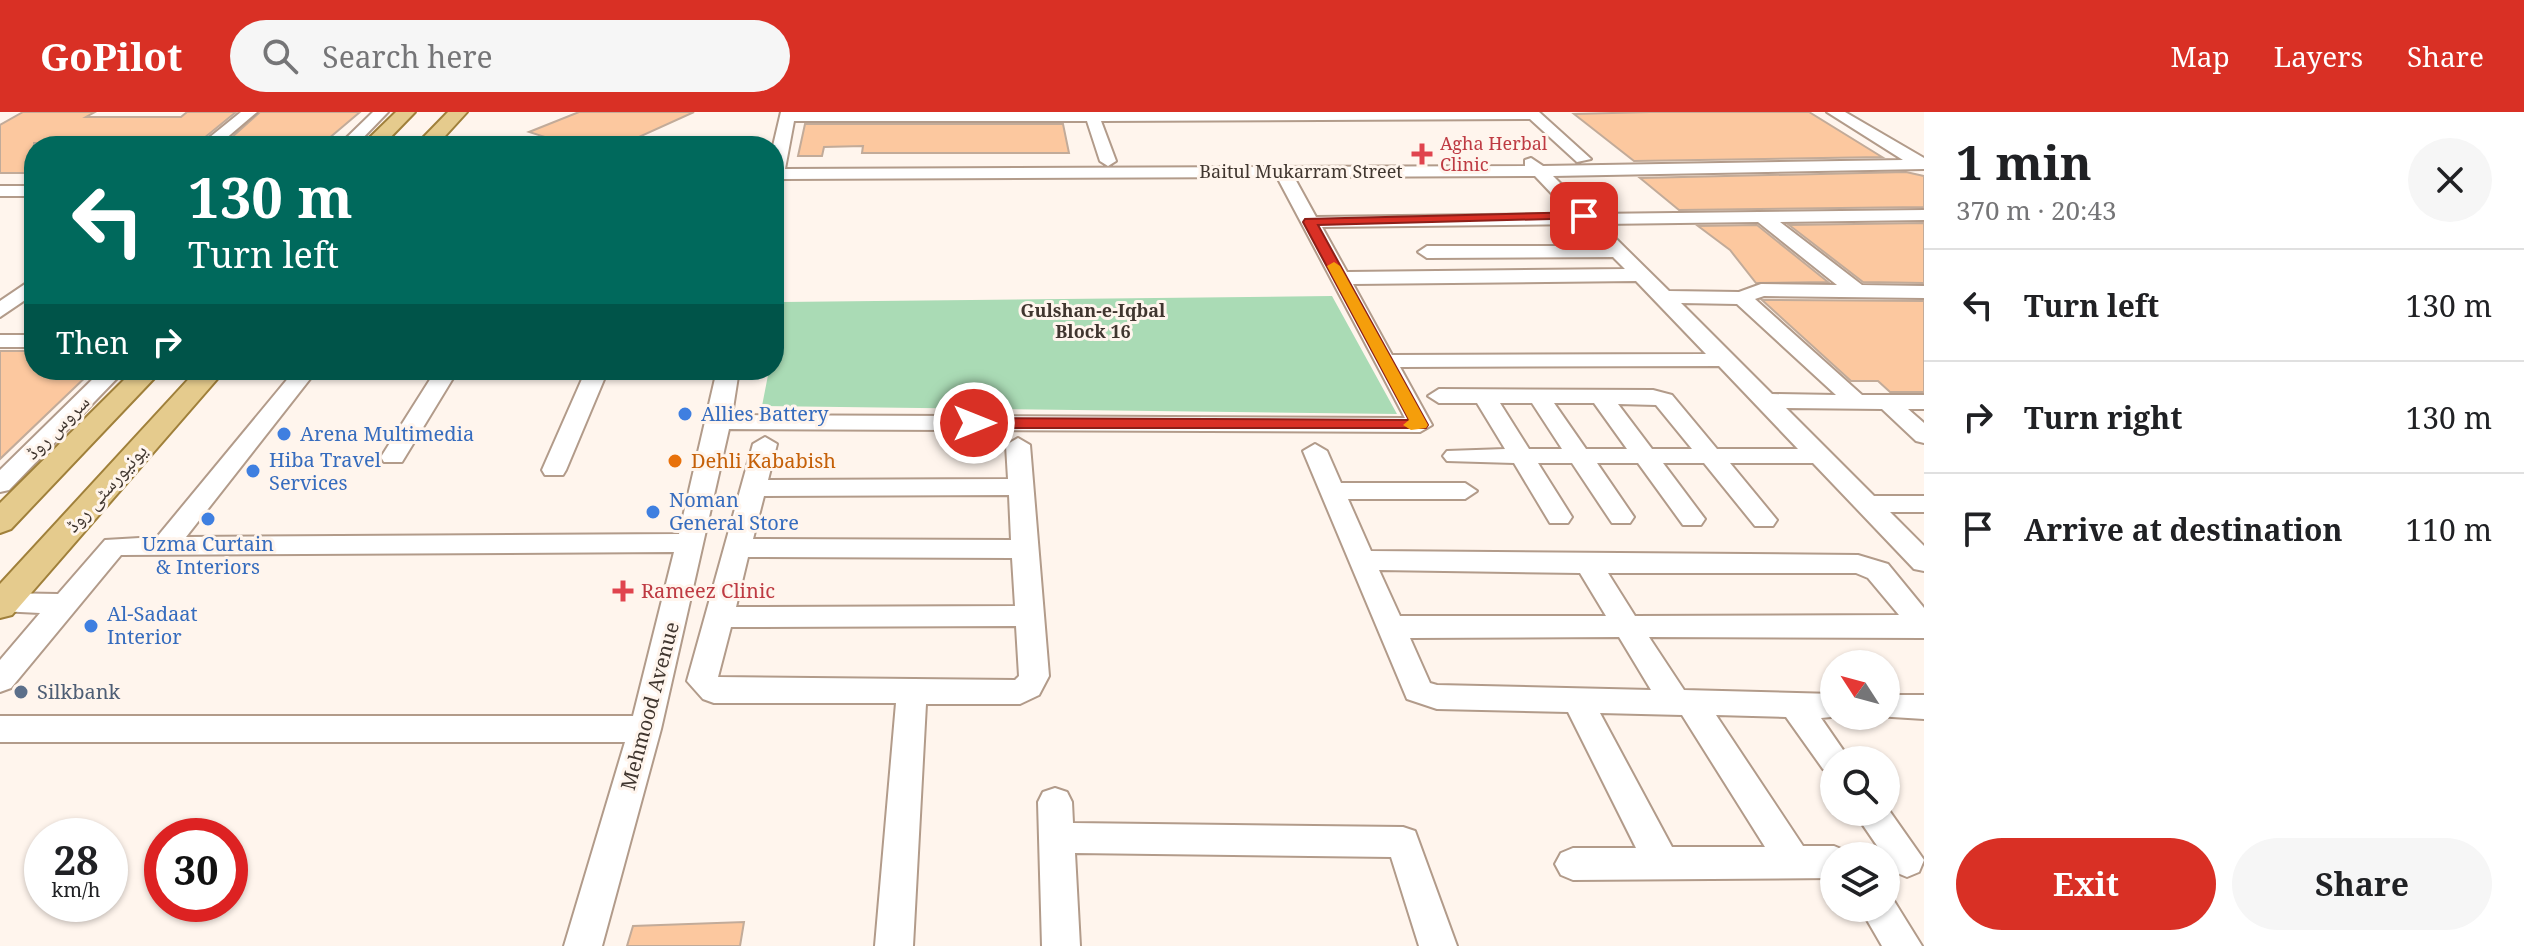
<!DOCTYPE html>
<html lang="en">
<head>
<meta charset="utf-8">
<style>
	:root { --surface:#fff; --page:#f6f6f6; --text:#202124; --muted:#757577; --line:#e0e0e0; --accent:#d93025 }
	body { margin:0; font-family:"Noto Serif","Noto Naskh Arabic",serif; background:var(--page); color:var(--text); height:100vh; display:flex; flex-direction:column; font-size:30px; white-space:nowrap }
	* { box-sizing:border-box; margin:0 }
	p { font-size:26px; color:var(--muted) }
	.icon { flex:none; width:44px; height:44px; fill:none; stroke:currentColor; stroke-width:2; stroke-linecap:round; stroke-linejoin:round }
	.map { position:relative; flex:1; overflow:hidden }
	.panel { display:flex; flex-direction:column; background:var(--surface); width:600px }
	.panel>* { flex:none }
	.guide { position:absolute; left:24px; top:24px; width:760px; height:244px; border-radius:32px; box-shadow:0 2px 6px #0004; background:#00695c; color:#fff; overflow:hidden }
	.needle { width:52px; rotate:306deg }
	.controls { position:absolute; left:1820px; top:538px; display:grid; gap:16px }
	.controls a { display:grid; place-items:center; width:80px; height:80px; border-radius:50%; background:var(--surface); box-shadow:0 2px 6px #0004; font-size:40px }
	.speed { position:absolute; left:24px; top:706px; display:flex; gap:16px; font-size:40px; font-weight:700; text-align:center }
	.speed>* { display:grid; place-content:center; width:104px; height:104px; border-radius:50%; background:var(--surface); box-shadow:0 2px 6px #0004; line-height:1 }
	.speed small { font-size:20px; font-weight:400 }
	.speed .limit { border:12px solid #d22; background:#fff; color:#111 }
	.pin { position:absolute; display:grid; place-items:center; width:68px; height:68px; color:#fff; margin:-34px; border-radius:16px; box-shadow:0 4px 12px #0006 }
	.me { position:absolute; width:88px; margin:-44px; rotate:90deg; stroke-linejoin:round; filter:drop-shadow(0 0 6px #0008) }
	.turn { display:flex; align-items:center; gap:28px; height:168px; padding:0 32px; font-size:36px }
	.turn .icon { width:104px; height:104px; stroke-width:2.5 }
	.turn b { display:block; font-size:56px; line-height:68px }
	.then { display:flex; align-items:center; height:76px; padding:0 32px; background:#0003; gap:16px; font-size:30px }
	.round { display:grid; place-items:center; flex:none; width:84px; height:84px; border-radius:42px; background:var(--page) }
	.headline { display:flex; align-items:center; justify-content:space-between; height:136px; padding:0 32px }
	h1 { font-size:48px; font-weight:700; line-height:60px }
	.cta { display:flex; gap:16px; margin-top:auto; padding:16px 32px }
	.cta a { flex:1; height:92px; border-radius:48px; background:var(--accent); color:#fff; font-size:32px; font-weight:700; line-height:92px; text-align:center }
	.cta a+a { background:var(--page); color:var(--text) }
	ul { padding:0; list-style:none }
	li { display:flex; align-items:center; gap:24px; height:112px; padding:0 32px; border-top:2px solid var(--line) }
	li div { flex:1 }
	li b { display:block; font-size:30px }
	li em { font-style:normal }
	header { display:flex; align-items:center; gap:48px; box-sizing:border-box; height:112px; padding:0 40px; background:var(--accent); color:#fff }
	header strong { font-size:38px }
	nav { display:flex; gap:44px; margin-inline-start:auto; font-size:28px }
	.search { width:560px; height:72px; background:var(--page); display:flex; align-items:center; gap:20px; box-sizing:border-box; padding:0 28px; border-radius:44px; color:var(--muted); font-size:30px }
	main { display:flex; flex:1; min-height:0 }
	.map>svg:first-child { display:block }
</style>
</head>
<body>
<header>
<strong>GoPilot</strong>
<div class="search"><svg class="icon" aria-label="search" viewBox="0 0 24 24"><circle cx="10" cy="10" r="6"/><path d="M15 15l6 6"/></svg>Search here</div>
<nav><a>Map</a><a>Layers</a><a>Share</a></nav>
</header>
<main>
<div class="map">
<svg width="1924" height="834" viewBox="0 0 1924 834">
	<rect width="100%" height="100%" fill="#fff5ed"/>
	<path fill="#aadbb5" d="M1332 184 1397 302 762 294 769 258H774V232L782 190Z"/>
	<path fill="#fcc89f" stroke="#c2ab99" stroke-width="2" d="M23 0H95L86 5H181L187 0H236L198 31H34V56L26 61H0V13Z
		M260 0H360L321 33 222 34Z
		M579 0H694L628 30 613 26 594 34H573L529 20Z
		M1650 0H1809L1882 45 1634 49 1574 2Z
		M805 12H1063L1069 41H862L863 34 824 35 822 44H798Z
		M1906 60 1924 64V95L1679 98 1640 66Z
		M1924 111V171L1863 170 1789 113Z
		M1757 113 1828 170 1756 171 1730 138 1698 114Z
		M1762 188 1924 189V280H1890L1878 269H1851Z
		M0 239H34V258H93L0 347Z
		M744 810 740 834H627L633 814Z"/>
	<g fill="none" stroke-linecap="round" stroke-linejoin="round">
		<defs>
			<path id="minor" d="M241 0H257L217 34H199Z
				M373 0H388L355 34H338Z
				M781 0H1539L1591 47 1577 50 1530 7 1101 9 1116 49 1108 54 1100 49 1087 9H794L785 57 1525 54V48L1531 46 1543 54 1903 48 1827 0H1845L1924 46V57L1553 64 1591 102 1924 98V108L1780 110 1862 173 1924 174V186L1764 184 1755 187 1862 283H1924V297H1908L1924 311V331L1916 329 1882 297 1786 296 1874 384H1924V400H1890L1924 434V459L1914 457 1813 351H1730L1777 408 1773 414H1755L1704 351H1663L1705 407 1701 413H1683L1638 351H1597L1634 405 1630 411H1612L1572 351H1538L1572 405 1568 411H1550L1514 351 1447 349 1443 344 1447 339 1505 337 1477 291H1439L1428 284 1439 277 1653 278 1672 283 1717 337H1798L1719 254 1400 255 1432 313 1420 320 729 317 661 617 602 834H564L625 630H0V604H633L674 440 121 443 11 576 0 580V548L40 501 0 499V481L58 482 105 428 157 425 295 258H317L186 425 679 422 717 258H739L732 303 1405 306 1277 65 783 67 780 74 774 75 773 34ZM1535 64 1571 102 1316 105 1294 65ZM1758 110 1837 173 1761 172 1739 180 1669 179 1601 112ZM1581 112 1602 134H1427L1418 140 1427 146 1613 145 1625 157 1347 160 1322 115ZM1636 169 1706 242 1392 243 1353 172ZM1681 191 1737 192 1836 283 1772 282ZM1500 291H1532L1562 337H1529ZM1554 291H1594L1627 337H1586ZM1618 292 1656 293 1692 337H1652Z
				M0 74H34V84H0Z
				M34 166V182L0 205V189Z
				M0 223H34V235H0Z
				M102 258H125L9 378 0 380V358Z
				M436 258H458L402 350H384L381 345Z
				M586 258H608L566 358 563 363H545L542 358Z
				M765 325 777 332 768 368 1008 367 1006 333 1018 326 1030 333 1049 564 1039 583 1020 592H926L913 834H875L896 591H714L703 587 687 569 753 332ZM1009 383 1011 428 753 427 764 384ZM748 445 1012 446 1015 494 736 495ZM1016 514 1019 564 1015 568 718 565 731 515Z
				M1315 332 1327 339 1341 371H1465L1477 379 1465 387H1348L1371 439 1858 443 1888 452 1924 496V526L1649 525 1684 578 1834 582V604H1841L1821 606 1850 648H1834V661L1823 657 1786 605 1716 603 1803 734H1834L1846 739 1849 744H1834V766L1573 768 1561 763 1555 752 1561 741 1573 736H1636L1568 600 1437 597 1407 587 1303 339ZM1379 458 1580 461 1606 504H1400ZM1608 461H1856L1868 466 1899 503 1635 504ZM1619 525 1651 578 1437 573 1430 571 1410 526ZM1600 601 1682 603 1765 735H1672Z
				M1886 583H1924V607L1876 604H1886Z
				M1055 676 1067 680 1072 690 1073 711 1403 715 1415 719 1457 834H1419L1391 745 1075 741 1080 834H1042L1038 690 1043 680Z
				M1886 694 1924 748 1919 760 1907 765 1895 760 1854 700H1886Z
				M1886 782 1891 784 1922 834H1882L1860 796H1886Z"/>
			<path id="major" d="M396 0H415L382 34H361Z
				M448 0H467L436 34H415Z
				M134 258H162L11 417 0 421V391Z
				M197 258H225L12 503 0 506V472Z"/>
		</defs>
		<use href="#minor" stroke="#b29b8a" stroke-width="4"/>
		<use href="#major" stroke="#a0803b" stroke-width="4"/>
		<use href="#minor" fill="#fff" fill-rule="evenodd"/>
		<use href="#major" fill="#e5cb8d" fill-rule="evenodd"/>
	</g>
	<path fill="#d93025" stroke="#8d1f18" stroke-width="2" d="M1584 100 1588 101V106L1318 113 1428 313 1426 316H974L966 311 974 306 1409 308 1303 110 1305 107Z"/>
	<path fill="#f59e0b" d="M1334 150 1340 154 1428 313 1426 316 1411 318 1403 313 1409 308 1327 154Z"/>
	<g fill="#e0444e" stroke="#fff5ed" stroke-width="3">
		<path d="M1418 30h8v8h8v8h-8v8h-8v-8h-8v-8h8z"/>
		<path d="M619 467h8v8h8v8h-8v8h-8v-8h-8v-8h8z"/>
	</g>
	<g fill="#3f7fe0" stroke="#fff5ed" stroke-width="3">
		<circle cx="685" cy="302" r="8"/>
		<circle cx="284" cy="322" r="8"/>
		<circle cx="253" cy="359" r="8"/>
		<circle cx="653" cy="400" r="8"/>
		<circle cx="208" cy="407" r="8"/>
		<circle cx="91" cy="514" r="8"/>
	</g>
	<circle fill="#e8710a" stroke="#fff5ed" stroke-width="3" cx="675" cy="349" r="8"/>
	<circle fill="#5c6f8a" stroke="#fff5ed" stroke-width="3" cx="21" cy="580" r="8"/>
	<g text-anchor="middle" stroke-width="6" stroke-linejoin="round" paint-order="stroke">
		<g font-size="18" fill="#be3a42" stroke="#fff5ed" text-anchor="start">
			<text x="1440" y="38">Agha Herbal<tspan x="1440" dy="21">Clinic</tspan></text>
		</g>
		<g font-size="18" fill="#40362f" stroke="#fff5ed">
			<text x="1301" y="66">Baitul Mukarram Street</text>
		</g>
		<g font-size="18" font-weight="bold" fill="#40362f" stroke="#fff5ed">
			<text x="1093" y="205">Gulshan-e-Iqbal<tspan x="1093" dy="21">Block 16</tspan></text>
		</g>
		<g font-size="20" fill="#366cbe" stroke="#fff5ed" text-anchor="start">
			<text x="701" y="309">Allies Battery</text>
			<text x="300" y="329">Arena Multimedia</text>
			<text x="269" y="355">Hiba Travel<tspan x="269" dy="23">Services</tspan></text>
			<text x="669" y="395">Noman<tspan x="669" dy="23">General Store</tspan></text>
			<text x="208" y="439" text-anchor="middle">Uzma Curtain<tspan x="208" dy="23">&amp; Interiors</tspan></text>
			<text x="107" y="509">Al-Sadaat<tspan x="107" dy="23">Interior</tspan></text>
		</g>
		<g font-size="20" fill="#40362f" stroke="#fff5ed">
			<text transform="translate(57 315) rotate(-45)" y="7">سروس روڈ</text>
			<text transform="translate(106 376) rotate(-48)" y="7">یونیورسٹی روڈ</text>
			<text transform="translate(650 594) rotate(-75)" y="7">Mehmood Avenue</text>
		</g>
		<g font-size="20" fill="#c56008" stroke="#fff5ed" text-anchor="start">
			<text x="691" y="356">Dehli Kababish</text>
		</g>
		<g font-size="20" fill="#be3a42" stroke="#fff5ed" text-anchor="start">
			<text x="641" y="486">Rameez Clinic</text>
		</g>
		<g font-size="20" fill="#4e5e75" stroke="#fff5ed" text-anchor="start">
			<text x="37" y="587">Silkbank</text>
		</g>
	</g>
</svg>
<div class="controls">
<a><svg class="needle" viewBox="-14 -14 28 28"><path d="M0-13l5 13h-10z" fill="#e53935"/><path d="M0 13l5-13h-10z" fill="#757577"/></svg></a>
<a><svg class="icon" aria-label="search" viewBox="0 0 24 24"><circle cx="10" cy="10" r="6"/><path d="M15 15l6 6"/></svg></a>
<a><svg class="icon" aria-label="layers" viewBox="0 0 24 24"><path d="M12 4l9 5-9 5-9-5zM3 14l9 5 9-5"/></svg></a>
</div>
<div class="speed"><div>28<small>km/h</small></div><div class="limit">30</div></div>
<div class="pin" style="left:1584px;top:104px;background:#d93025"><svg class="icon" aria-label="arrive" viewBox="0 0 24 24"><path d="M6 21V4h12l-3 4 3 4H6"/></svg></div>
<svg class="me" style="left:974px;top:311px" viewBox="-20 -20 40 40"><circle r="17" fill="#d93025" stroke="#fff" stroke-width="3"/><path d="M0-11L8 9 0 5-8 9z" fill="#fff"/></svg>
<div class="guide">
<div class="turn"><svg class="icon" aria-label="left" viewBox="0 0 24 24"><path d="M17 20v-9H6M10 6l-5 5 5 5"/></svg><div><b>130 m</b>Turn left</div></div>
<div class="then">Then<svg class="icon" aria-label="right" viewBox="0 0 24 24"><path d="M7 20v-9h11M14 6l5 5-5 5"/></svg></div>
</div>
</div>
<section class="panel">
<div class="headline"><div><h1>1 min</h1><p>370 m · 20:43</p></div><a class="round"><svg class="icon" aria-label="close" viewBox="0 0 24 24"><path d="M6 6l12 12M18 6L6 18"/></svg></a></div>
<ul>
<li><svg class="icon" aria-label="left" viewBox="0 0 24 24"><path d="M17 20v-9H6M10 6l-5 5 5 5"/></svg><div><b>Turn left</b></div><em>130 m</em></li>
<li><svg class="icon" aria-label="right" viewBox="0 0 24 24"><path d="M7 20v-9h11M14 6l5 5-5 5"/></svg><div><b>Turn right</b></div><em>130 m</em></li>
<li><svg class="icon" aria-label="arrive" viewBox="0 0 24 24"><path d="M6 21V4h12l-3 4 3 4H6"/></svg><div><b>Arrive at destination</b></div><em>110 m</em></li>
</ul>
<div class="cta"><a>Exit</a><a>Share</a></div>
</section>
</main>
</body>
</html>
